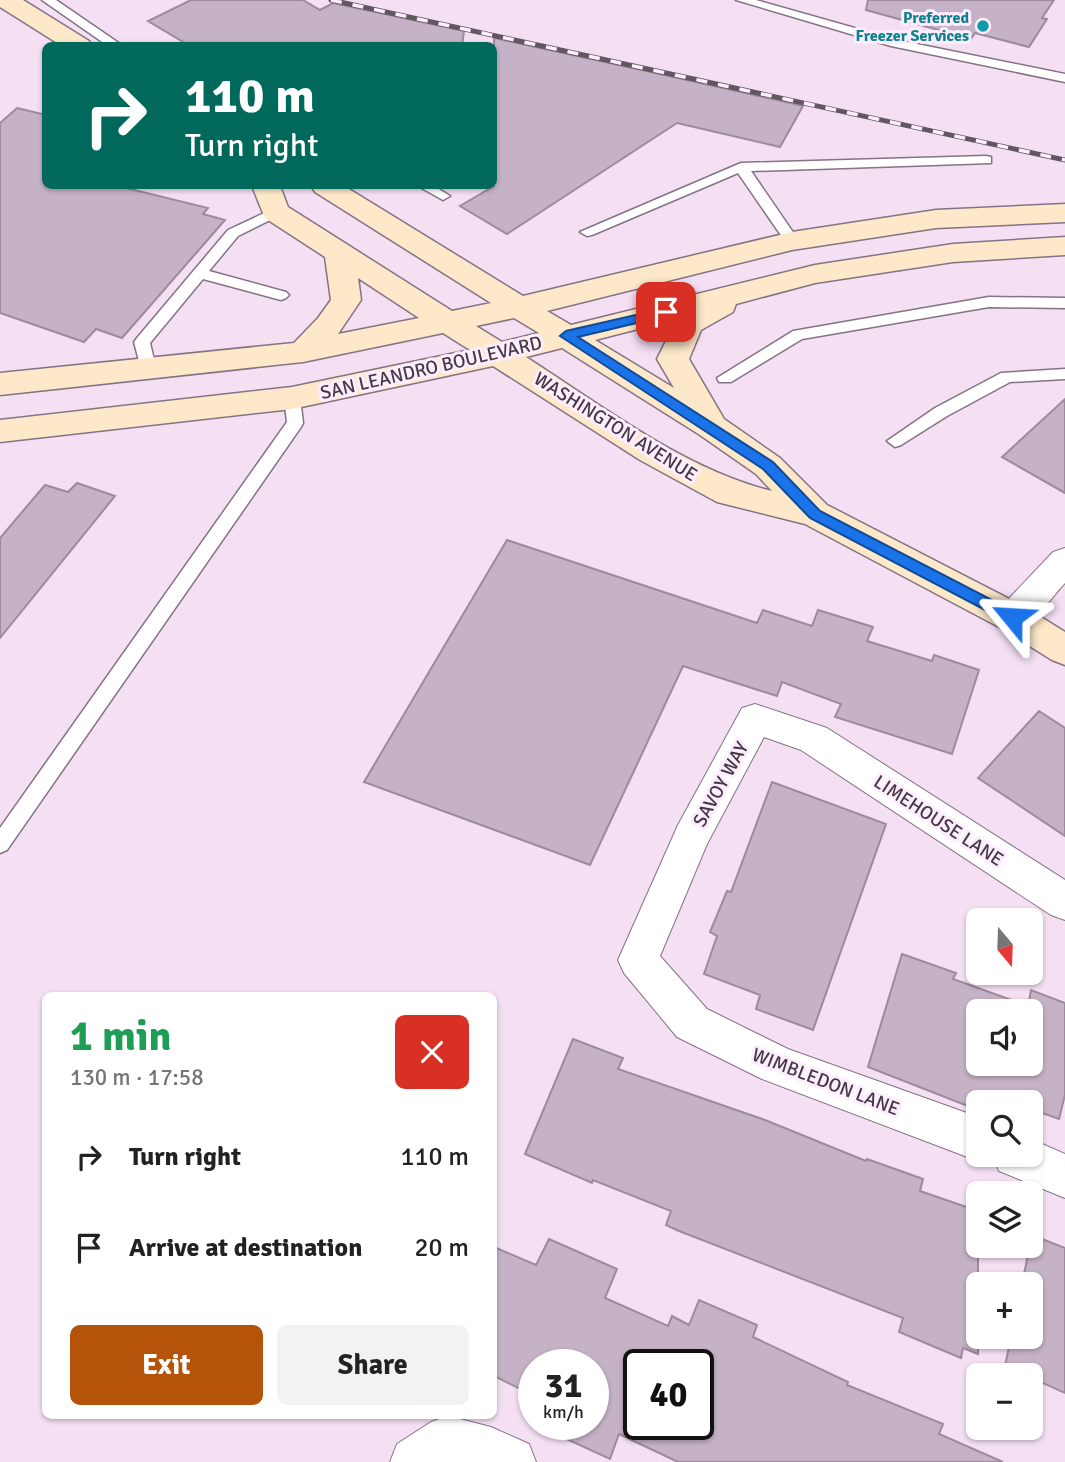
<!DOCTYPE html>
<html lang="en">
<head>
<meta charset="utf-8">
<style>
	:root { --surface:#fff; --page:#f2f2f2; --text:#222; --muted:#767676; --accent:#b45309 }
	body { margin:0; font-family:Signika,sans-serif; background:var(--page); color:var(--text); height:100vh; display:flex; flex-direction:column; font-size:26px; white-space:nowrap }
	* { box-sizing:border-box; margin:0 }
	p { font-size:23px; color:var(--muted) }
	.icon { flex:none; width:38px; height:38px; fill:none; stroke:currentColor; stroke-width:2; stroke-linecap:round; stroke-linejoin:round }
	.map { position:relative; flex:1; overflow:hidden }
	.drawer { position:absolute; left:42px; top:992px; width:455px; height:427px; display:flex; flex-direction:column; background:var(--surface); border-radius:10px; box-shadow:0 2px 5px #0004 }
	.drawer>* { flex:none }
	.hud { position:absolute; left:42px; top:42px; width:455px; height:147px; border-radius:10px; box-shadow:0 2px 5px #0004; background:#00695c; color:#fff; overflow:hidden }
	.needle { width:46px; rotate:161deg }
	.controls { position:absolute; left:966px; top:908px; display:grid; gap:14px }
	.controls a { display:grid; place-items:center; width:77px; height:77px; border-radius:10px; background:var(--surface); box-shadow:0 2px 5px #0004; font-size:35px }
	.speed { position:absolute; left:518px; top:1349px; display:flex; gap:14px; font-size:35px; font-weight:700; text-align:center }
	.speed>* { display:grid; place-content:center; width:91px; height:91px; border-radius:50%; background:var(--surface); box-shadow:0 2px 5px #0004; line-height:1 }
	.speed small { font-size:18px; font-weight:400 }
	.speed .limit { border:4px solid #111; border-radius:10px; background:#fff; color:#111 }
	.pin { position:absolute; display:grid; place-items:center; width:60px; height:60px; color:#fff; margin:-30px; border-radius:14px; box-shadow:0 4px 10px #0006 }
	.me { position:absolute; width:77px; margin:-38px; rotate:297deg; stroke-linejoin:round; filter:drop-shadow(0 0 5px #0008) }
	.turn { display:flex; align-items:center; gap:24px; height:147px; padding:0 28px; font-size:32px }
	.turn .icon { width:91px; height:91px; stroke-width:2.5 }
	.turn b { display:block; font-size:49px; line-height:60px }
	.round { display:grid; place-items:center; flex:none; width:74px; height:74px; border-radius:10px; background:var(--page) }
	.overview { display:flex; align-items:center; justify-content:space-between; height:119px; padding:0 28px }
	h1 { font-size:42px; font-weight:700; line-height:52px; color:#1e9e55 }
	.action { display:flex; gap:14px; margin-top:auto; padding:14px 28px }
	.action a { flex:1; height:80px; border-radius:10px; background:var(--accent); color:#fff; font-size:28px; font-weight:700; line-height:80px; text-align:center }
	.action a+a { background:var(--page); color:var(--text) }
	ul { padding:0; list-style:none }
	li { display:flex; align-items:center; gap:21px; height:91px; padding:0 28px }
	li div { flex:1 }
	li b { display:block; font-size:26px }
	li em { font-style:normal }
	.map>svg:first-child { display:block }
</style>
</head>
<body>
<div class="map">
<svg width="1065" height="1462" viewBox="0 0 1065 1462">
	<rect width="100%" height="100%" fill="#f4dff3"/>
	<path fill="#c6b2c6" stroke="#9d8a9d" stroke-width="2" fill-rule="evenodd" d="M191 0H303L320 10 333 3 464 31 462 46H190L148 21Z
		M868 0H1054L1042 18 1047 19 1029 47 975 33 971 39 866 10Z
		M494 38 669 76 803 106 780 147 677 123 507 234 460 206 494 186Z
		M17 108 46 115V186H118L208 208 203 214 225 220 122 338 96 329 84 342 0 313V123Z
		M1065 399V493L1002 457Z
		M77 483 115 496 0 638V538L45 485 68 492Z
		M507 540 757 623 763 610 812 626 818 610 873 627 867 641 932 661 934 655 979 670 952 754 835 717 841 704 782 682 777 696 683 666 590 865 364 782Z
		M1039 711 1065 728V836L978 778Z
		M772 782 886 824 813 1030 756 1009 760 995 704 974 717 936 710 932 727 891 731 892Z
		M902 954 956 973 953 979 1028 1006 1031 990 1065 1003V1095L1059 1119 1031 1109V1102H978V1110L868 1067ZM978 1012H1031V1064H978Z
		M573 1039 623 1058 618 1069 765 1120 866 1161 867 1159 923 1179 920 1191 978 1211V1354L963 1348 961 1358 899 1332 903 1318 679 1231 666 1225 671 1211 593 1180 592 1183 525 1154Z
		M1032 1235 1065 1248V1393L1005 1366 1011 1337H1031V1284H1022Z
		M549 1239 617 1269 605 1298 668 1326 672 1316 689 1325 699 1300 757 1325 753 1337 848 1382 847 1385 943 1424 939 1434 1003 1462H678L619 1434 610 1459 549 1431 552 1424H593V1365H534V1396L494 1376V1247L536 1265ZM639 1365H698V1424H639Z"/>
	<g fill="none" stroke-linecap="round" stroke-linejoin="round">
		<defs>
			<path id="lane" d="M42 0H56L123 46H108Z
				M736 0H756L897 40 1065 74V82L891 46Z
				M986 156 991 157V163L751 171 799 241 792 246 787 244 738 173 592 235 587 236 580 232 741 163Z
				M418 186H434L450 196 443 200Z
				M275 208 280 209V215L238 236 209 271 286 292 289 295 286 298 281 300 203 279 150 343 156 368 148 373 142 372 134 342 137 338 228 230Z
				M989 297 1065 298V308L989 307 802 339 731 382H719L717 378 793 331Z
				M1065 369V379L1010 382 947 416 901 445 895 447 887 441 935 408 1001 373Z
				M292 393 300 398 303 423 301 427 7 850 0 853V828L287 422 284 398Z"/>
			<path id="street" d="M1065 548V583C1047 602 1028 636 1000 626L995 617 1000 608 1053 552Z
				M755 704 827 728 1065 880V920L1051 915 801 750 764 737 707 844 660 956 707 1009 788 1049 978 1117V1155H992L978 1161 762 1079 677 1037 624 973 618 960 678 825 742 708Z
				M1031 1139 1065 1154V1198L999 1171 993 1155H1031Z
				M448 1416 491 1427 529 1444 536 1462H390L397 1444 431 1422Z"/>
			<path id="secondary" d="M0 0H23L89 41 92 46H62L0 7Z
				M252 186H280L288 207 452 311 491 303 315 192 311 186H344L523 296 792 232 936 210 1065 204V222L936 228 792 250 547 311 571 325 815 265 953 244 1065 237V255L953 262 815 283 736 304 733 312 701 330 689 359 724 419 780 458 827 505 1025 607 1065 632V665L1052 660 999 627 805 524 717 502 640 460 493 366 292 409 0 442V420L292 387 470 350 443 333 303 362 0 395V373L294 343 318 318 331 300 325 257 265 218ZM358 278 419 318 338 334 361 300ZM514 318 539 333 502 342 476 326ZM677 319 657 359 674 388 595 340ZM562 348 700 435 756 474 772 491C685 470 601 405 526 357Z"/>
		</defs>
		<use href="#lane" stroke="#857285" stroke-width="3"/>
		<use href="#street" stroke="#857285" stroke-width="2"/>
		<use href="#secondary" stroke="#857285" stroke-width="3"/>
		<use href="#lane" fill="#fff" fill-rule="evenodd"/>
		<use href="#street" fill="#fff" fill-rule="evenodd"/>
		<use href="#secondary" fill="#fde8c9" fill-rule="evenodd"/>
		<defs>
			<path id="rail" d="M331 0 1065 160"/>
		</defs>
		<use href="#rail" stroke="#615761" stroke-width="5"/>
		<use href="#rail" stroke="#feedfe" stroke-width="3.5" stroke-dasharray="11" stroke-linecap="butt"/>
	</g>
	<path fill="#1a73e8" stroke="#114b97" stroke-width="2" d="M666 308 672 312 670 315 578 337 773 462 820 511 1017 613 1019 617 1017 621H1006L810 518 763 469 560 336 566 331Z"/>
	<circle fill="#0f9aa8" stroke="#feedfe" stroke-width="2.5" cx="983" cy="26" r="7"/>
	<g text-anchor="middle" stroke-width="6" stroke-linejoin="round" paint-order="stroke">
		<g font-size="16" font-weight="bold" fill="#0d838f" stroke="#feedfe" text-anchor="end">
			<text x="969" y="23">Preferred<tspan x="969" dy="18">Freezer Services</tspan></text>
		</g>
		<g font-size="19" fill="#423a42" stroke="#feedfe">
			<text transform="translate(431 367) rotate(-13)" y="7">SAN LEANDRO BOULEVARD</text>
			<text transform="translate(616 426) rotate(32)" y="7">WASHINGTON AVENUE</text>
			<text transform="translate(720 784) rotate(-61)" y="7">SAVOY WAY</text>
			<text transform="translate(939 820) rotate(33)" y="7">LIMEHOUSE LANE</text>
			<text transform="translate(826 1081) rotate(21)" y="7">WIMBLEDON LANE</text>
		</g>
	</g>
</svg>
<div class="controls">
<a><svg class="needle" viewBox="-14 -14 28 28"><path d="M0-13l5 13h-10z" fill="#e53935"/><path d="M0 13l5-13h-10z" fill="#767676"/></svg></a>
<a><svg class="icon" aria-label="sound" viewBox="0 0 24 24"><path d="M4 9h4l5-4v14l-5-4H4zM17 9q2 3 0 6"/></svg></a>
<a><svg class="icon" aria-label="search" viewBox="0 0 24 24"><circle cx="10" cy="10" r="6"/><path d="M15 15l6 6"/></svg></a>
<a><svg class="icon" aria-label="layers" viewBox="0 0 24 24"><path d="M12 4l9 5-9 5-9-5zM3 14l9 5 9-5"/></svg></a>
<a>+</a>
<a>−</a>
</div>
<div class="speed"><div>31<small>km/h</small></div><div class="limit">40</div></div>
<div class="pin" style="left:666px;top:312px;background:#d93025"><svg class="icon" aria-label="arrive" viewBox="0 0 24 24"><path d="M6 21V4h12l-3 4 3 4H6"/></svg></div>
<svg class="me" style="left:1012px;top:617px" viewBox="-20 -20 40 40"><path d="M0-17L14 15 0 8-14 15z" fill="#1a73e8" stroke="#fff" stroke-width="4"/></svg>
<div class="hud">
<div class="turn"><svg class="icon" aria-label="right" viewBox="0 0 24 24"><path d="M7 20v-9h11M14 6l5 5-5 5"/></svg><div><b>110 m</b>Turn right</div></div>
</div>
<section class="drawer">
<div class="overview"><div><h1>1 min</h1><p>130 m · 17:58</p></div><a class="round" style="background:#d93025;color:#fff"><svg class="icon" aria-label="close" viewBox="0 0 24 24"><path d="M6 6l12 12M18 6L6 18"/></svg></a></div>
<ul>
<li><svg class="icon" aria-label="right" viewBox="0 0 24 24"><path d="M7 20v-9h11M14 6l5 5-5 5"/></svg><div><b>Turn right</b></div><em>110 m</em></li>
<li><svg class="icon" aria-label="arrive" viewBox="0 0 24 24"><path d="M6 21V4h12l-3 4 3 4H6"/></svg><div><b>Arrive at destination</b></div><em>20 m</em></li>
</ul>
<div class="action"><a>Exit</a><a>Share</a></div>
</section>
</div>
</body>
</html>
